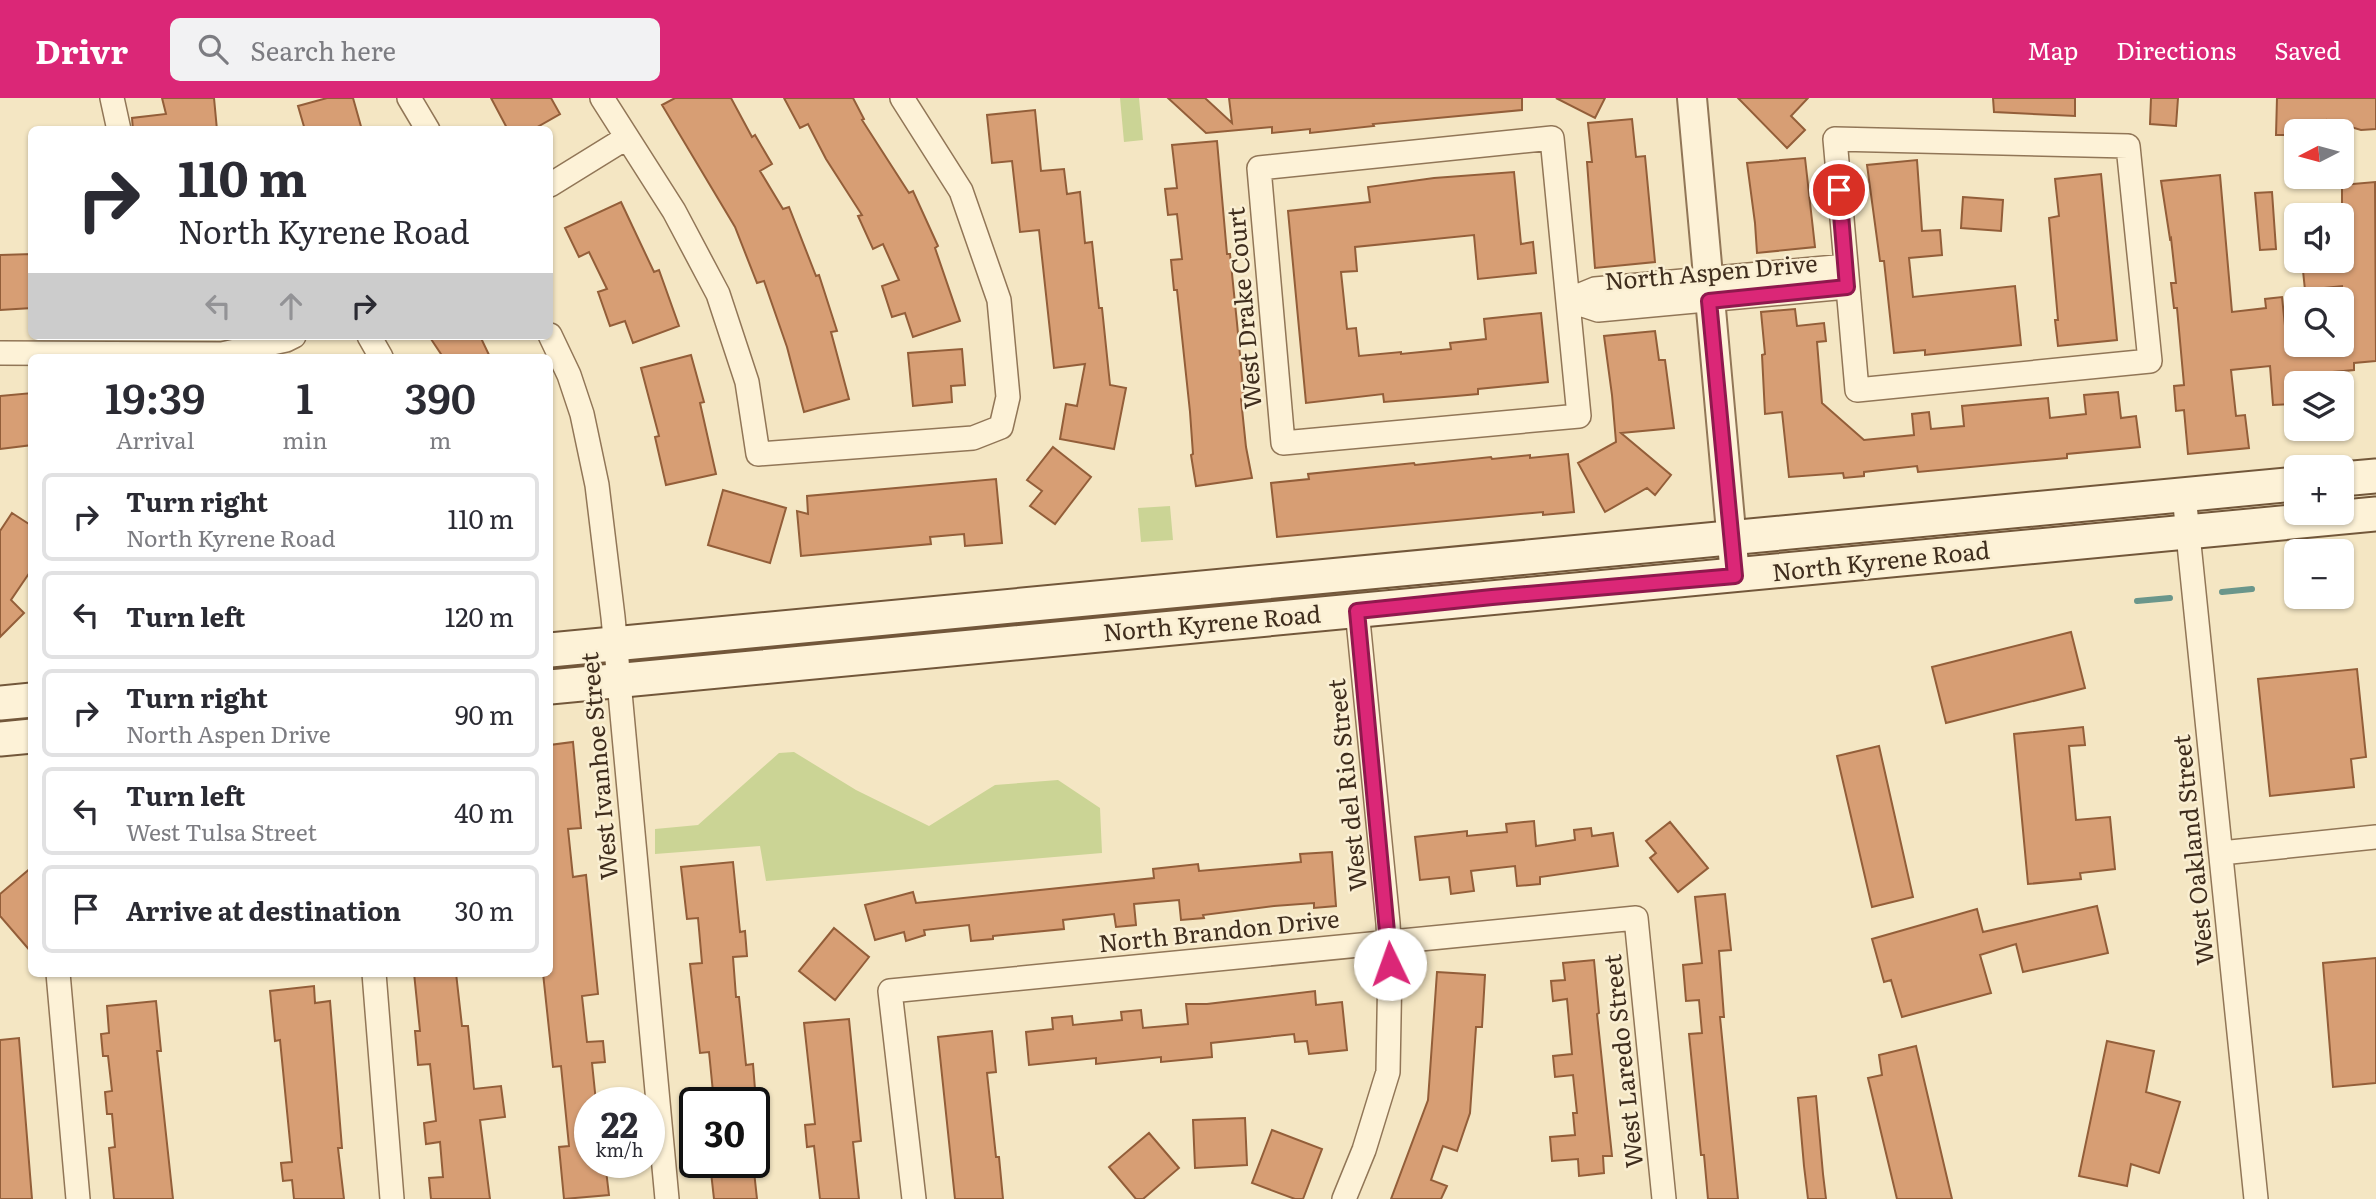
<!DOCTYPE html>
<html lang="en">
<head>
<meta charset="utf-8">
<style>
	:root { --surface:#fff; --page:#f2f2f3; --text:#2b2b33; --muted:#7c7c81; --line:#e1e1e2; --accent:#db2777 }
	body { margin:0; font-family:Literata,serif; background:var(--page); color:var(--text); height:100vh; display:flex; flex-direction:column; font-size:26px; white-space:nowrap }
	* { box-sizing:border-box; margin:0 }
	p { font-size:23px; color:var(--muted) }
	.icon { flex:none; width:38px; height:38px; fill:none; stroke:currentColor; stroke-width:2; stroke-linecap:round; stroke-linejoin:round }
	.map { position:relative; flex:1; overflow:hidden }
	.panel { position:absolute; left:28px; top:256px; width:525px; height:623px; display:flex; flex-direction:column; background:var(--surface); border-radius:10px; box-shadow:0 2px 5px #0004 }
	.panel>* { flex:none }
	.banner { position:absolute; left:28px; top:28px; width:525px; height:214px; border-radius:10px; box-shadow:0 2px 5px #0004; background:#fff; color:var(--text); overflow:hidden }
	.needle { width:46px; rotate:264deg }
	.tools { position:absolute; left:2284px; top:21px; display:grid; gap:14px }
	.tools a { display:grid; place-items:center; width:70px; height:70px; border-radius:10px; background:var(--surface); box-shadow:0 2px 5px #0004; font-size:35px }
	.speed { position:absolute; left:574px; top:989px; display:flex; gap:14px; font-size:35px; font-weight:700; text-align:center }
	.speed>* { display:grid; place-content:center; width:91px; height:91px; border-radius:50%; background:var(--surface); box-shadow:0 2px 5px #0004; line-height:1 }
	.speed small { font-size:18px; font-weight:400 }
	.speed .limit { border:4px solid #111; border-radius:10px; background:#fff; color:#111 }
	.pin { position:absolute; display:grid; place-items:center; width:60px; height:60px; color:#fff; margin:-30px; border:4px solid #fff; border-radius:50%; box-shadow:0 2px 7px #0007 }
	.me { position:absolute; width:77px; margin:-38px; rotate:357deg; stroke-linejoin:round; filter:drop-shadow(0 0 5px #0008) }
	.turn { display:flex; align-items:center; gap:24px; height:147px; padding:0 35px; font-size:32px }
	.turn .icon { width:91px; height:91px; stroke-width:2.5 }
	.turn b { display:block; font-size:49px; line-height:60px }
	.lanes { display:flex; align-items:center; height:66px; padding:0 35px; background:#0003; justify-content:center; gap:35px; direction:ltr }
	.lanes .off { opacity:.35 }
	.eta { display:flex; justify-content:space-evenly; align-items:center; height:119px; text-align:center }
	.eta b { font-size:42px; font-weight:600; line-height:49px }
	ul { padding:0; list-style:none }
	li { display:flex; align-items:center; gap:21px; height:88px; margin:0 14px 10px; padding:0 21px; border:4px solid var(--line); border-radius:10px }
	li div { flex:1 }
	li b { display:block; font-size:26px }
	li em { font-style:normal }
	header { display:flex; align-items:center; gap:42px; box-sizing:border-box; height:98px; padding:0 35px; background:var(--accent); color:#fff }
	header strong { font-size:33px }
	nav { display:flex; gap:38px; margin-inline-start:auto; font-size:24px }
	.search { width:490px; height:63px; background:var(--page); display:flex; align-items:center; gap:18px; box-sizing:border-box; padding:0 24px; border-radius:10px; color:var(--muted); font-size:26px }
	.map>svg:first-child { display:block }
</style>
</head>
<body>
<header>
<strong>Drivr</strong>
<div class="search"><svg class="icon" aria-label="search" viewBox="0 0 24 24"><circle cx="10" cy="10" r="6"/><path d="M15 15l6 6"/></svg>Search here</div>
<nav><a>Map</a><a>Directions</a><a>Saved</a></nav>
</header>
<div class="map">
<svg width="2376" height="1101" viewBox="0 0 2376 1101">
	<rect width="100%" height="100%" fill="#f4e6c3"/>
	<path fill="#cbd495" d="M1120 0H1139L1143 42 1124 44Z
		M1170 408 1173 442 1141 444 1138 410Z
		M794 654 856 692 929 728 995 687 1058 682 1100 710 1102 755 766 783 760 748 655 756V731L698 727 779 655Z"/>
	<g fill="none" stroke-linecap="round" stroke-linejoin="round">
		<path stroke="#6a968b" stroke-width="6" d="M2222 494 2252 491
			M2137 503 2170 500"/>
	</g>
	<path fill="#d79e74" stroke="#935e39" stroke-width="2" d="M162 0H214L217 32H133L132 20 166 16Z
		M327 0H353L362 32H305L298 8Z
		M491 0H551L560 16 532 32H508Z
		M675 0H731L752 39 755 37 772 66 760 73 783 111 789 109 816 178 819 177 837 233 831 234 849 301 804 314 787 249 764 183 757 185 735 129 662 7Z
		M784 0H853L864 21 862 22 909 95 913 93 938 148 935 150 960 223 913 239 905 215 892 219 882 188 899 182 883 146 873 151 858 118 862 117 826 61 808 26 800 30Z
		M1168 0H1205L1232 25 1229 0H1522V12L1373 26 1374 28 1310 35V31L1272 35V29L1206 35Z
		M1556 0H1605L1595 20Z
		M1738 0H1808L1791 18 1805 32 1787 50Z
		M1993 0H2075V18L1994 14Z
		M2151 0H2178L2176 28 2150 26Z
		M2277 0H2376V31L2361 32 2327 22 2324 33H2296V37H2276Z
		M1035 12 1041 73 1064 71 1067 96 1080 94 1085 145 1092 144 1099 210H1102L1110 287 1126 290 1114 351 1060 341 1066 306 1077 308 1085 266 1054 270 1039 132 1020 134 1012 63 992 65 987 17Z
		M1632 21 1636 59 1645 58 1655 164 1595 170 1587 64H1592L1588 25Z
		M1217 43 1227 156H1230L1237 225 1244 300 1241 301 1246 349 1252 380 1196 388 1191 357 1193 356 1190 314 1177 192H1174L1171 162 1182 161 1177 116 1168 117 1165 91 1177 90 1172 47Z
		M1805 60 1815 149 1757 155 1755 125 1747 65Z
		M1917 62 1922 133 1940 132 1942 157 1909 160 1913 199 2015 188 2021 247 1925 257V252L1894 255 1884 163H1880L1867 67Z
		M1514 74 1521 146 1533 144 1536 175 1478 181 1474 137 1355 149 1357 173 1341 174 1347 231 1356 230 1359 258 1401 254V256L1451 251 1450 245 1486 241 1484 221 1541 215 1548 284 1478 291V296L1456 298 1384 304 1383 296 1306 305 1288 113 1370 104 1368 89 1434 80Z
		M2101 76 2117 242 2058 248 2055 222H2058L2049 120 2059 118 2055 81Z
		M2220 77 2232 214 2266 210 2265 201 2282 199 2287 247H2342V188L2305 192 2302 163H2342V87L2375 84 2376 263 2354 265V272L2290 278 2291 306 2273 307 2270 268 2231 272 2236 318 2245 317 2249 350 2188 356 2184 312 2176 313 2174 288 2184 287 2177 210H2174L2171 185H2176L2171 140 2170 141 2161 83Z
		M2272 94 2276 151 2260 152 2255 95Z
		M1963 99 2003 102 2001 133 1961 130Z
		M621 104 654 174 659 172 679 228 633 245 625 223 610 228 598 194 607 191 589 154 579 159 565 130Z
		M32 156V210L0 212V157Z
		M1795 211 1797 228 1824 225 1826 243 1817 244 1822 305 1864 342 1914 337 1912 316 1929 314 1931 331 1964 328 1962 308 2048 300 2050 320 2086 316 2084 297 2118 294 2121 320 2136 318 2140 349 2067 356V360L1918 374 1917 368 1864 374V378L1844 380 1843 375 1789 379 1782 314 1765 316 1762 257 1765 256 1761 214Z
		M1655 233 1659 262H1665L1674 330 1621 335 1671 377 1655 397 1647 390 1605 414 1578 365 1616 344 1612 297 1604 238Z
		M429 238H480L490 259H443Z
		M962 251 965 287 951 288 952 304 913 308 908 255Z
		M691 257 704 304 700 305 716 376 666 387 655 339 659 338 641 270Z
		M32 295V347L0 351V298Z
		M1053 349 1091 379 1055 426 1030 408 1042 393 1027 382Z
		M1568 356 1574 414 1543 417V414L1277 439 1271 385 1309 381 1308 376 1414 365 1415 367 1491 359 1492 361 1530 357V360Z
		M996 381 1002 445 965 448 964 436 930 439 931 446 801 458 797 413 808 416 807 398Z
		M723 392 786 410 770 465 708 447Z
		M12 415 32 428V471L11 502 24 515 0 539V433Z
		M2071 534 2085 590 1946 625 1932 569Z
		M2357 571 2366 659 2351 661 2354 689 2270 698 2258 581Z
		M2083 629 2085 647 2069 648 2076 722 2110 719 2115 771 2080 775 2081 781 2028 786 2014 636Z
		M573 644 581 730 568 731 573 779 586 777 598 896 582 898 587 944 603 943 605 964 592 965 596 1004H590V1064H605L609 1097 564 1101 559 1049 569 1048 561 968 553 969 543 875H550V647Z
		M1879 648 1913 799 1872 809 1837 658Z
		M1534 723 1536 748 1575 742 1574 732 1591 730 1592 738 1613 735 1618 768 1540 779V786L1517 788 1515 768 1471 773 1474 793 1451 796 1449 779 1420 782 1415 739 1467 733V738L1507 734 1506 726Z
		M1670 724 1708 770 1678 794 1650 760 1656 755 1646 743Z
		M1332 754 1336 808 1314 810V805L1274 808 1203 817 1204 820 1181 822 1179 802 1134 806 1136 827 1116 829 1114 816 1063 822 1064 831 993 838V841L971 843 969 827 924 832 925 837 906 843 904 834 875 842 865 807 913 794 916 805 1154 780 1153 771 1198 766 1199 773 1301 764 1300 756Z
		M733 764 740 834 745 833 747 858 733 859 736 899H739L746 967 753 966 756 1004H714L709 954 700 955 690 866 702 865 698 820 687 821 681 769Z
		M32 769V855L0 818V796Z
		M1725 796 1731 852 1719 853 1724 919H1720L1738 1101H1708L1704 1057H1701L1689 936 1702 935 1699 902 1686 903 1683 867 1702 865 1695 799Z
		M2097 808 2108 855 2023 874 2016 846 1980 857 1991 895 1902 919 1891 882 1884 884 1872 841 1977 811 1983 834Z
		M834 830 869 859 835 902 799 873Z
		M2376 860V985L2333 989 2323 865Z
		M1594 862 1599 915 1597 916 1612 1058H1603L1604 1075 1579 1078 1578 1061 1552 1063 1550 1039 1575 1037 1573 1015H1577L1573 977 1555 979 1553 958 1572 956 1567 901 1553 903 1551 883 1565 882 1563 865Z
		M1437 874 1485 877 1482 929H1476L1470 1015 1457 1053 1443 1048 1431 1082 1447 1088 1441 1101H1391L1428 1002Z
		M414 875H456L462 928H468L474 991 501 988 505 1019 480 1022 490 1101H431L429 1080 443 1079 440 1044 426 1046 424 1025 436 1023 430 966 418 967 415 933H420Z
		M314 888 315 905 330 903 342 1050H338L344 1101H294L292 1082 283 1083 281 1065 292 1064 280 942 275 943 270 893Z
		M1315 893 1316 907 1342 904 1347 952 1309 956 1307 943 1295 944 1294 936 1211 945 1212 959 1161 964V959L1096 966V960L1029 967 1026 934 1053 931 1052 920 1072 918 1073 927 1122 922 1121 914 1141 912 1143 930 1188 926 1186 906H1207Z
		M156 903 161 953H157L173 1101H114L109 1050 115 1049 112 1016H107L105 994 112 993 108 958H103L101 936 109 935 107 908Z
		M849 921 861 1043 853 1044 859 1101H820L814 1048 807 1049 805 1027 815 1026 804 925Z
		M992 933 996 974 987 975 996 1059H999L1003 1101H955L938 939Z
		M19 940 32 1101H0V942Z
		M2107 943 2154 953 2146 994 2180 1004 2159 1075 2131 1066 2127 1088 2079 1078Z
		M1916 948 1952 1101H1897L1868 980 1882 977 1879 957Z
		M1816 998 1823 1076 1826 1101H1808L1804 1068 1798 1000Z
		M1245 1020 1247 1067 1195 1070 1193 1022Z
		M1272 1032 1322 1051 1303 1101H1295L1252 1085Z
		M1149 1035 1179 1070 1143 1101H1136L1109 1069Z
		M724 1064H753L757 1101H714L710 1065Z"/>
	<g fill="none" stroke-linecap="round" stroke-linejoin="round">
		<defs>
			<path id="minor" d="M112 0 119 32
				M409 0 428 32
				M602 0 674 113 718 196 747 284 758 356 973 340 1001 329 1008 299 999 202 961 93 902 0
				M1552 40 1579 318 1283 345 1259 70Z
				M1835 41 2128 48 2150 263 1857 292Z
				M550 87 626 40
				M1568 202 1598 212 1847 189
				M1568 202 1595 191 1846 168
				M550 237 569 277 582 316 597 387 613 519 667 1101
				M369 238 381 259
				M0 255 222 256 286 242 294 238
				M2184 397 2256 1101
				M2221 755 2376 739
				M58 875 78 1101
				M374 875 392 1101
				M914 1101 890 893 1636 820 1664 1101
				M1344 1101 1364 1052 1388 974 1390 866 1388 825 1357 512"/>
			<path id="tertiary" d="M1692 0 1735 478"/>
			<path id="secondary" d="M2342 381 2376 378
				M550 552 2296 386
				M550 589C1158 530 1767 476 2376 416
				M0 605 32 602
				M0 641 32 638"/>
		</defs>
		<use href="#minor" stroke="#917657" stroke-width="26"/>
		<use href="#tertiary" stroke="#917657" stroke-width="32"/>
		<use href="#secondary" stroke="#72573a" stroke-width="37"/>
		<use href="#minor" stroke="#fdf2d7" stroke-width="23"/>
		<use href="#tertiary" stroke="#fdf2d7" stroke-width="28"/>
		<use href="#secondary" stroke="#fdf2d7" stroke-width="33"/>
	</g>
	<g fill="none" stroke-linecap="round" stroke-linejoin="round">
		<defs>
			<path id="route" d="M1390 866 1357 513 1492 499 1735 478 1709 203 1847 189 1839 92"/>
		</defs>
		<use href="#route" stroke="#8e194d" stroke-width="18"/>
		<use href="#route" stroke="#db2777" stroke-width="12"/>
	</g>
	<g text-anchor="middle" stroke-width="5" stroke-linejoin="round" paint-order="stroke">
		<g font-size="24" fill="#3f2d1d" stroke="#faefd3">
			<text transform="translate(1711 175) rotate(-5)" y="8">North Aspen Drive</text>
			<text transform="translate(1245 210) rotate(-95)" y="8">West Drake Court</text>
			<text transform="translate(1881 464) rotate(-6)" y="8">North Kyrene Road</text>
			<text transform="translate(1212 526) rotate(-5)" y="8">North Kyrene Road</text>
			<text transform="translate(600 668) rotate(-95)" y="8">West Ivanhoe Street</text>
			<text transform="translate(1348 687) rotate(-96)" y="8">West del Rio Street</text>
			<text transform="translate(2194 752) rotate(-96)" y="8">West Oakland Street</text>
			<text transform="translate(1219 834) rotate(-6)" y="8">North Brandon Drive</text>
			<text transform="translate(1624 963) rotate(-96)" y="8">West Laredo Street</text>
		</g>
	</g>
</svg>
<div class="tools">
<a><svg class="needle" viewBox="-14 -14 28 28"><path d="M0-13l5 13h-10z" fill="#e53935"/><path d="M0 13l5-13h-10z" fill="#7c7c81"/></svg></a>
<a><svg class="icon" aria-label="sound" viewBox="0 0 24 24"><path d="M4 9h4l5-4v14l-5-4H4zM17 9q2 3 0 6"/></svg></a>
<a><svg class="icon" aria-label="search" viewBox="0 0 24 24"><circle cx="10" cy="10" r="6"/><path d="M15 15l6 6"/></svg></a>
<a><svg class="icon" aria-label="layers" viewBox="0 0 24 24"><path d="M12 4l9 5-9 5-9-5zM3 14l9 5 9-5"/></svg></a>
<a>+</a>
<a>−</a>
</div>
<div class="speed"><div>22<small>km/h</small></div><div class="limit">30</div></div>
<div class="pin" style="left:1839px;top:92px;background:#d93025"><svg class="icon" aria-label="arrive" viewBox="0 0 24 24"><path d="M6 21V4h12l-3 4 3 4H6"/></svg></div>
<svg class="me" style="left:1390px;top:866px" viewBox="-20 -20 40 40"><circle r="19" fill="#fff"/><path d="M0-13L10 11 0 6-10 11z" fill="#db2777"/></svg>
<div class="banner">
<div class="turn"><svg class="icon" aria-label="right" viewBox="0 0 24 24"><path d="M7 20v-9h11M14 6l5 5-5 5"/></svg><div><b>110 m</b>North Kyrene Road</div></div>
<div class="lanes"><svg class="icon off" aria-label="left" viewBox="0 0 24 24"><path d="M17 20v-9H6M10 6l-5 5 5 5"/></svg><svg class="icon off" aria-label="ahead" viewBox="0 0 24 24"><path d="M12 20V5M6 11l6-6 6 6"/></svg><svg class="icon" aria-label="right" viewBox="0 0 24 24"><path d="M7 20v-9h11M14 6l5 5-5 5"/></svg></div>
</div>
<section class="panel">
<div class="eta">
<div><b>19:39</b><p>Arrival</p></div>
<div><b>1</b><p>min</p></div>
<div><b>390</b><p>m</p></div>
</div>
<ul>
<li><svg class="icon" aria-label="right" viewBox="0 0 24 24"><path d="M7 20v-9h11M14 6l5 5-5 5"/></svg><div><b>Turn right</b><p>North Kyrene Road</p></div><em>110 m</em></li>
<li><svg class="icon" aria-label="left" viewBox="0 0 24 24"><path d="M17 20v-9H6M10 6l-5 5 5 5"/></svg><div><b>Turn left</b></div><em>120 m</em></li>
<li><svg class="icon" aria-label="right" viewBox="0 0 24 24"><path d="M7 20v-9h11M14 6l5 5-5 5"/></svg><div><b>Turn right</b><p>North Aspen Drive</p></div><em>90 m</em></li>
<li><svg class="icon" aria-label="left" viewBox="0 0 24 24"><path d="M17 20v-9H6M10 6l-5 5 5 5"/></svg><div><b>Turn left</b><p>West Tulsa Street</p></div><em>40 m</em></li>
<li><svg class="icon" aria-label="arrive" viewBox="0 0 24 24"><path d="M6 21V4h12l-3 4 3 4H6"/></svg><div><b>Arrive at destination</b></div><em>30 m</em></li>
</ul>
</section>
</div>
</body>
</html>
